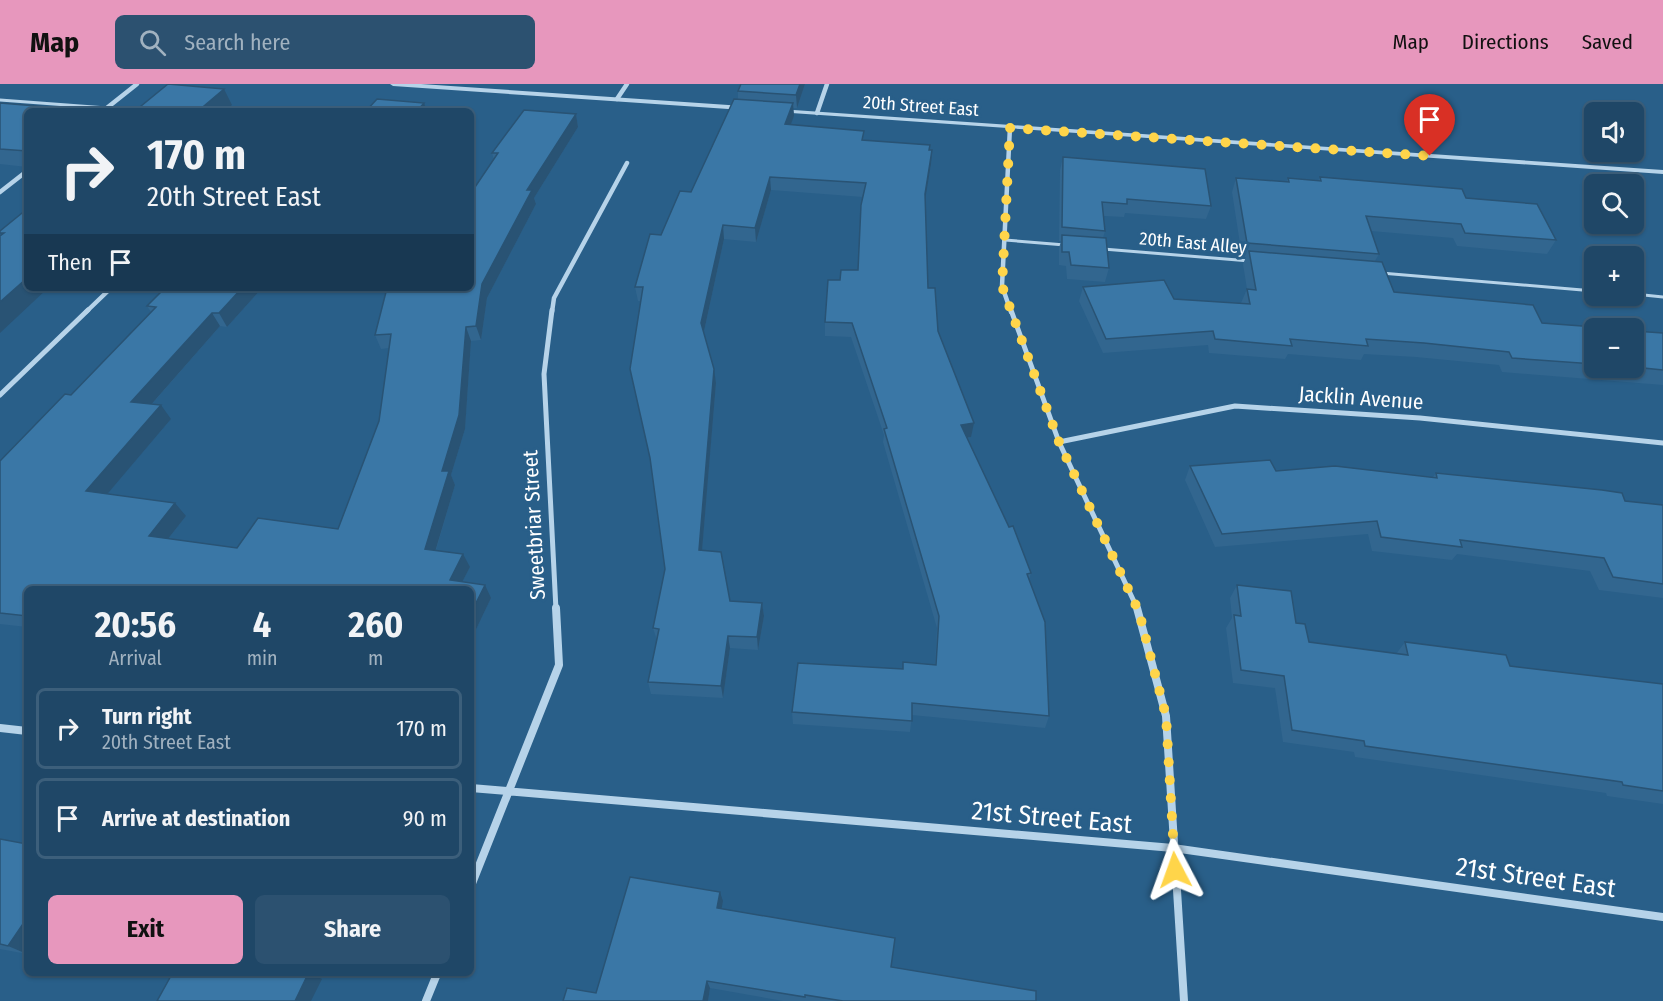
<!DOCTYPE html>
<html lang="en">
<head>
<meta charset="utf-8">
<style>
	:root { --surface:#1f4767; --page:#2c5170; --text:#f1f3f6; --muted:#a1b2c0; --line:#3c5f7b; --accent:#e797bd }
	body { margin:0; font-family:"Fira Sans Condensed",sans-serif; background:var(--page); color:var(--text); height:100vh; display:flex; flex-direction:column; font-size:22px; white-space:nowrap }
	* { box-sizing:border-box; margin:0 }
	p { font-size:20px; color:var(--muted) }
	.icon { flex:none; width:33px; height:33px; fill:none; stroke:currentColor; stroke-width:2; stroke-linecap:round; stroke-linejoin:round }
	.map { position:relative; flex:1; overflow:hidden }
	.sheet { position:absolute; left:24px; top:502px; width:450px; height:390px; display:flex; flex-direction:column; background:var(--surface); border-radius:9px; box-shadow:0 2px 4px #0004,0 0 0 2px var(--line) }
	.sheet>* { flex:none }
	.banner { position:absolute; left:24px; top:24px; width:450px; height:183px; border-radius:9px; box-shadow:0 2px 4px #0004,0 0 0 2px var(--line); background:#1f4767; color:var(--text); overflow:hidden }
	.tools { position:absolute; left:1584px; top:18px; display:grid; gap:12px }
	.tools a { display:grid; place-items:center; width:60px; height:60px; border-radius:9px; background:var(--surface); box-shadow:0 2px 4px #0004,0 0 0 2px var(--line); font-size:30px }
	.pin { position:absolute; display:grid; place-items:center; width:51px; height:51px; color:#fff; margin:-62px -26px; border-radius:50% 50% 50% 0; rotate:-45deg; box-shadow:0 0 6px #0007 }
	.pin .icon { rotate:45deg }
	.me { position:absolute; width:66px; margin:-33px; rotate:356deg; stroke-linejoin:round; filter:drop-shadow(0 0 4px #0008) }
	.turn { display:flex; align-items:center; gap:21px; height:126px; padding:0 24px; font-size:27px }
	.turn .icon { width:78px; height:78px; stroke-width:2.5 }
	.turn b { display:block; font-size:42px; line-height:51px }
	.then { display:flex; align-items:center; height:57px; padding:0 24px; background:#0003; gap:12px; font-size:22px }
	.eta { display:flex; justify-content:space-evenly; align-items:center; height:102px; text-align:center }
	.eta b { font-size:36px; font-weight:700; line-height:42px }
	.button { display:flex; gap:12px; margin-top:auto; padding:12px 24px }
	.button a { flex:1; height:69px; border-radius:9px; background:var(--accent); color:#111; font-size:24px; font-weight:700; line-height:69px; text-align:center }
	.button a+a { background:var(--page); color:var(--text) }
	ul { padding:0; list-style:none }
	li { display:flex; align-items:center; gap:18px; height:81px; margin:0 12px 9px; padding:0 12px; border:3px solid var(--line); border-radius:9px }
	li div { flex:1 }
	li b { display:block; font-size:22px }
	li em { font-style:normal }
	header { display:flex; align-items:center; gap:36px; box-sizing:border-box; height:84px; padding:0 30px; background:var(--accent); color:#111 }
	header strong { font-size:28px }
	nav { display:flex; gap:33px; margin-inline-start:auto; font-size:21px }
	.search { width:420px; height:54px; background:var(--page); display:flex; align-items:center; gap:15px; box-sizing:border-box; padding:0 21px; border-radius:9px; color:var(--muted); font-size:22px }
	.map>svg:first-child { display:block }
</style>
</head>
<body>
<header>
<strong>Map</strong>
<div class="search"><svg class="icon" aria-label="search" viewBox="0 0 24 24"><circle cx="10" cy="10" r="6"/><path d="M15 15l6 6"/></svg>Search here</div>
<nav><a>Map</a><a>Directions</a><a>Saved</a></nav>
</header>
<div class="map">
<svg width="1663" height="917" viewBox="0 0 1663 917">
	<rect width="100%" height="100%" fill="#295f89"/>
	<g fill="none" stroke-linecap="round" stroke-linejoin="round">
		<path stroke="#b6d3e9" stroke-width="3" d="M0 16 107 24
			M1005 156 1065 161
			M1103 165 1250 177
			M1381 189 1594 207
			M1634 210 1663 213"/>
		<path stroke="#b6d3e9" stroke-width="4.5" d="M617 15 627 0
			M103 27 137 0
			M817 29 827 0
			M1010 43 1002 202 1011 228
			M0 108 27 87
			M86 228 111 204
			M552 228 554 214 627 79"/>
		<path stroke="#b6d3e9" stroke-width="5" d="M552 226 544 290 556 526
			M1011 226 1059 358 1138 526
			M0 311 88 226
			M1059 358 1235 322 1420 334 1663 359"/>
		<path stroke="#b6d3e9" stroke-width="8" d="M1137 524 1166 632 1184 917
			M0 644 27 647
			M471 704 1173 764 1663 833
			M471 802 559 581 556 524
			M426 917 437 890"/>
		<path fill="#b6d3e9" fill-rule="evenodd" d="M390 0H421L743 22 746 24 743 26 393 2Z
			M779 25 1663 86V90L777 28V26Z"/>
	</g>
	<path fill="#32668f" d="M741 0H805L797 24H793L794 32 790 41 864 56 930 66 931 80 925 116 928 204 938 247 971 353 967 354 1031 489 1029 495 1049 632 1045 644 912 631 910 648 793 640 792 628 903 585 935 581 937 544 883 358 884 351 851 253 825 252V238L840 196 858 186 863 113 771 106 756 158 724 155 704 248 716 299 702 466 730 517 762 519 764 532 758 566 730 564 723 614 651 610 648 598 657 556 653 544 665 485 641 217H638L635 203 661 151 691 108 738 15V7Z
		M0 19 27 27V83L0 80Z
		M576 30 578 43 534 114 536 120 487 214 481 256 471 257 465 345 451 391 455 401 436 466 470 483 462 498 491 514 471 556V506H27V543L0 540V377L71 311 151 228 147 222 165 204H262L227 243 220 242 152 320 171 335 107 410 186 432 168 455 237 464 338 445 379 337 389 264 381 265 375 251 471 204 494 76 492 69Z
		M1063 73 1211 122 1206 135 1125 129 1124 133 1104 132 1105 147 1103 154 1109 184 1105 198 1067 195 1066 182 1059 181V164L1061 157H1059L1060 86Z
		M1320 93 1466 114 1556 156 1547 170 1457 162 1453 154 1371 147 1379 170 1375 177 1394 208 1542 239 1594 244V284H1634L1663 249V301L1502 288 1499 281 1416 273 1364 270 1361 276 1288 270 1285 275 1209 269 1208 261 1103 269 1079 217 1083 203 1174 215 1241 219 1247 205 1243 180 1246 173H1242L1232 108 1236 94 1286 98 1288 94 1318 97Z
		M1190 382 1433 393 1436 389 1625 417 1663 421V514L1599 506 1590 487 1457 470 1452 476 1372 467 1368 450 1215 463 1185 396Z
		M1237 501 1296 539 1309 558 1396 570 1405 558 1510 582 1663 600V720L1607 712 1606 709 1355 673 1354 668 1283 658 1275 604 1233 599 1226 544 1232 534 1230 514Z
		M0 755 27 870 0 865Z
		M723 817 721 824 891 883 1036 917H783L710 904 708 917H563L596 909Z"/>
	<path fill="#295374" d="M800 0H805L797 24 796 11Z
		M224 5 232 21 225 27H198Z
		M424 19 427 27H417Z
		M793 19 794 32 786 53 785 40Z
		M576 30 578 43 534 114 536 120 487 214 481 256 476 242 482 200 527 106Z
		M932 66 931 80 924 123 925 110Z
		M770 93 771 106 756 158 755 144Z
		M723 141 724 155 703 252 701 239Z
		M27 194V204H48L0 249V218Z
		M242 204H262L227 243 219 229Z
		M212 229 220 242 142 331 131 318Z
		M466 243 471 257 465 345 451 391 455 401 432 478 425 465 442 387Z
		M714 285 716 299 701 479 699 466Z
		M161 321 171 335 98 421 86 407Z
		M974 339 971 353 959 355 961 341Z
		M175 419 186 432 160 465 149 452Z
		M463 470 470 483 458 506 450 496Z
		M485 501 491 514 471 556V529Z
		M762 519 764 532 758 566 757 553Z
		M728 552 730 564 723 614 721 602Z
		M720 808 723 817 720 833 717 824Z
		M27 834V870L8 862Z
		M306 890H315L314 891 322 895 311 917H295Z
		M707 897 710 904 708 917H703Z"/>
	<path fill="#3a77a6" stroke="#295374" stroke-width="1.5" d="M168 0 224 5 198 27H135Z
		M741 0H800L796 11 738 7Z
		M377 15 424 19 417 27H366Z
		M734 15 793 19 785 40 864 47 862 56 930 61 929 66H932L925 110 928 204H935L938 247 974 339 961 341 1009 443 1013 442 1031 489 1027 490 1045 538 1049 632 912 619V637L792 628 798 579 903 585V578L936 581 939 532 884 345 887 344 852 239 825 238 828 196H840L841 186H858L861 121 866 99 770 93 755 144 723 141 701 239 714 285 699 466 721 468 730 517 762 519 757 553 728 552 721 602 648 598 659 545 653 544 665 485 650 374 630 285 643 203H635L650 150 661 151 680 107 691 108Z
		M0 19 97 27H27V67L0 65Z
		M524 26 576 30 527 106H532L482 200 476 242 466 243 459 331 442 387H449L425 465 463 470 450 496 485 501 471 529V506H27V532L0 529V377L65 310 71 311 156 223 147 222 165 204H242L219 229H212L131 318 161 321 86 407 175 419 149 452 237 464 258 434 338 445 379 337 391 250 375 251 387 204H471V109L498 69H492Z
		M1063 73 1205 85 1211 122 1127 115V120L1102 118 1105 147 1062 143Z
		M1320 93 1462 105 1466 114 1537 120 1556 156 1465 149 1461 140 1366 132 1379 170 1247 159 1236 94 1289 98 1288 94 1321 97Z
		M27 125V194L0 218V152L4 149H0V147Z
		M1062 151 1106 154 1109 184 1071 181 1069 168H1062Z
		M1249 167 1382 178 1394 208 1533 221 1542 239 1609 244H1594V280L1512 274 1509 268 1424 259 1366 255 1368 262 1290 255 1292 262 1215 255 1213 247 1106 255 1083 203 1164 196 1174 215 1250 220 1247 205 1256 206Z
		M1634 247 1663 249V286L1634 283Z
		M1270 376 1276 387 1335 382 1437 394 1436 389 1602 406 1622 409 1625 417 1663 421V500L1613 493 1604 474 1460 456 1462 463 1381 453 1377 437 1222 450 1190 382Z
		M1237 501 1291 507 1296 539 1305 540 1309 558 1408 571 1405 558 1506 571 1510 582 1663 600V707L1623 701 1622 698 1365 662 1364 657 1292 646 1284 592 1241 586 1234 531 1241 532Z
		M0 755 27 760V834L8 862 0 860Z
		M630 793 720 808 717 824 895 854 891 883 1036 907V917H843L805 911V913L707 897 703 917H563L567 904 596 909Z
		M172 890H308L295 917H157Z"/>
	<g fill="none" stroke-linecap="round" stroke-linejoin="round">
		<path stroke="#ffd54a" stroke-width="10" stroke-dasharray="0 18" d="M1175 786 1166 632 1139 528 1059 358 1002 202 1010 44 1430 72"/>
	</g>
	<g text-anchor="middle" stroke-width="6" stroke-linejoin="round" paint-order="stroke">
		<g font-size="18" fill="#fff" stroke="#295f89">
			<text transform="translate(921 22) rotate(4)" y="6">20th Street East</text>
			<text transform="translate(1193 159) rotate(5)" y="6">20th East Alley</text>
		</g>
		<g font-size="21" fill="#fff" stroke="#295f89">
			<text transform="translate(1361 314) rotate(4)" y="7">Jacklin Avenue</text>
			<text transform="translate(534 441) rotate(-93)" y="7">Sweetbriar Street</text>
		</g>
		<g font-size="26" fill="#fff" stroke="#295f89">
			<text transform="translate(1052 733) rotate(5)" y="9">21st Street East</text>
			<text transform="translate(1536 793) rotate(8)" y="9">21st Street East</text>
		</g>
	</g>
</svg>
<div class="tools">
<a><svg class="icon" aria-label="sound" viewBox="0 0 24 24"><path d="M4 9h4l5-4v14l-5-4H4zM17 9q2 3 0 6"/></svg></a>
<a><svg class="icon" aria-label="search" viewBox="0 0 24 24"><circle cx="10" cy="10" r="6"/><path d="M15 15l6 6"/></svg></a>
<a>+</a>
<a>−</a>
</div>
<div class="pin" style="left:1430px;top:72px;background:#d93025"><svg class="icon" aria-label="arrive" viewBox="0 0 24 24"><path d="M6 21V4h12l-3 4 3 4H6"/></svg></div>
<svg class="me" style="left:1175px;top:786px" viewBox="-20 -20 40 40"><path d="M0-17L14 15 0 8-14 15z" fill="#ffd54a" stroke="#fff" stroke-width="4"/></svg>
<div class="banner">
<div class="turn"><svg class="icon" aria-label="right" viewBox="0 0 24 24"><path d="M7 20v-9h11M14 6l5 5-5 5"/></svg><div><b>170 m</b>20th Street East</div></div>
<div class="then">Then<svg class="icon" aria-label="arrive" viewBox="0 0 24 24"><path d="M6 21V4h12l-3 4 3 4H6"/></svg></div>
</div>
<section class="sheet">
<div class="eta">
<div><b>20:56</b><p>Arrival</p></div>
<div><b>4</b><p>min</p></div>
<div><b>260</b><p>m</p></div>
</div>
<ul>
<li><svg class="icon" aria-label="right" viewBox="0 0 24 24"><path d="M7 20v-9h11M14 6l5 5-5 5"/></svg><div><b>Turn right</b><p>20th Street East</p></div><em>170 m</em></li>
<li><svg class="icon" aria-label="arrive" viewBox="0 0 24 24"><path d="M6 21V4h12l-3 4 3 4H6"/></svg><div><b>Arrive at destination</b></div><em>90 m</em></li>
</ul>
<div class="button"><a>Exit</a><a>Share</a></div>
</section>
</div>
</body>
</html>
